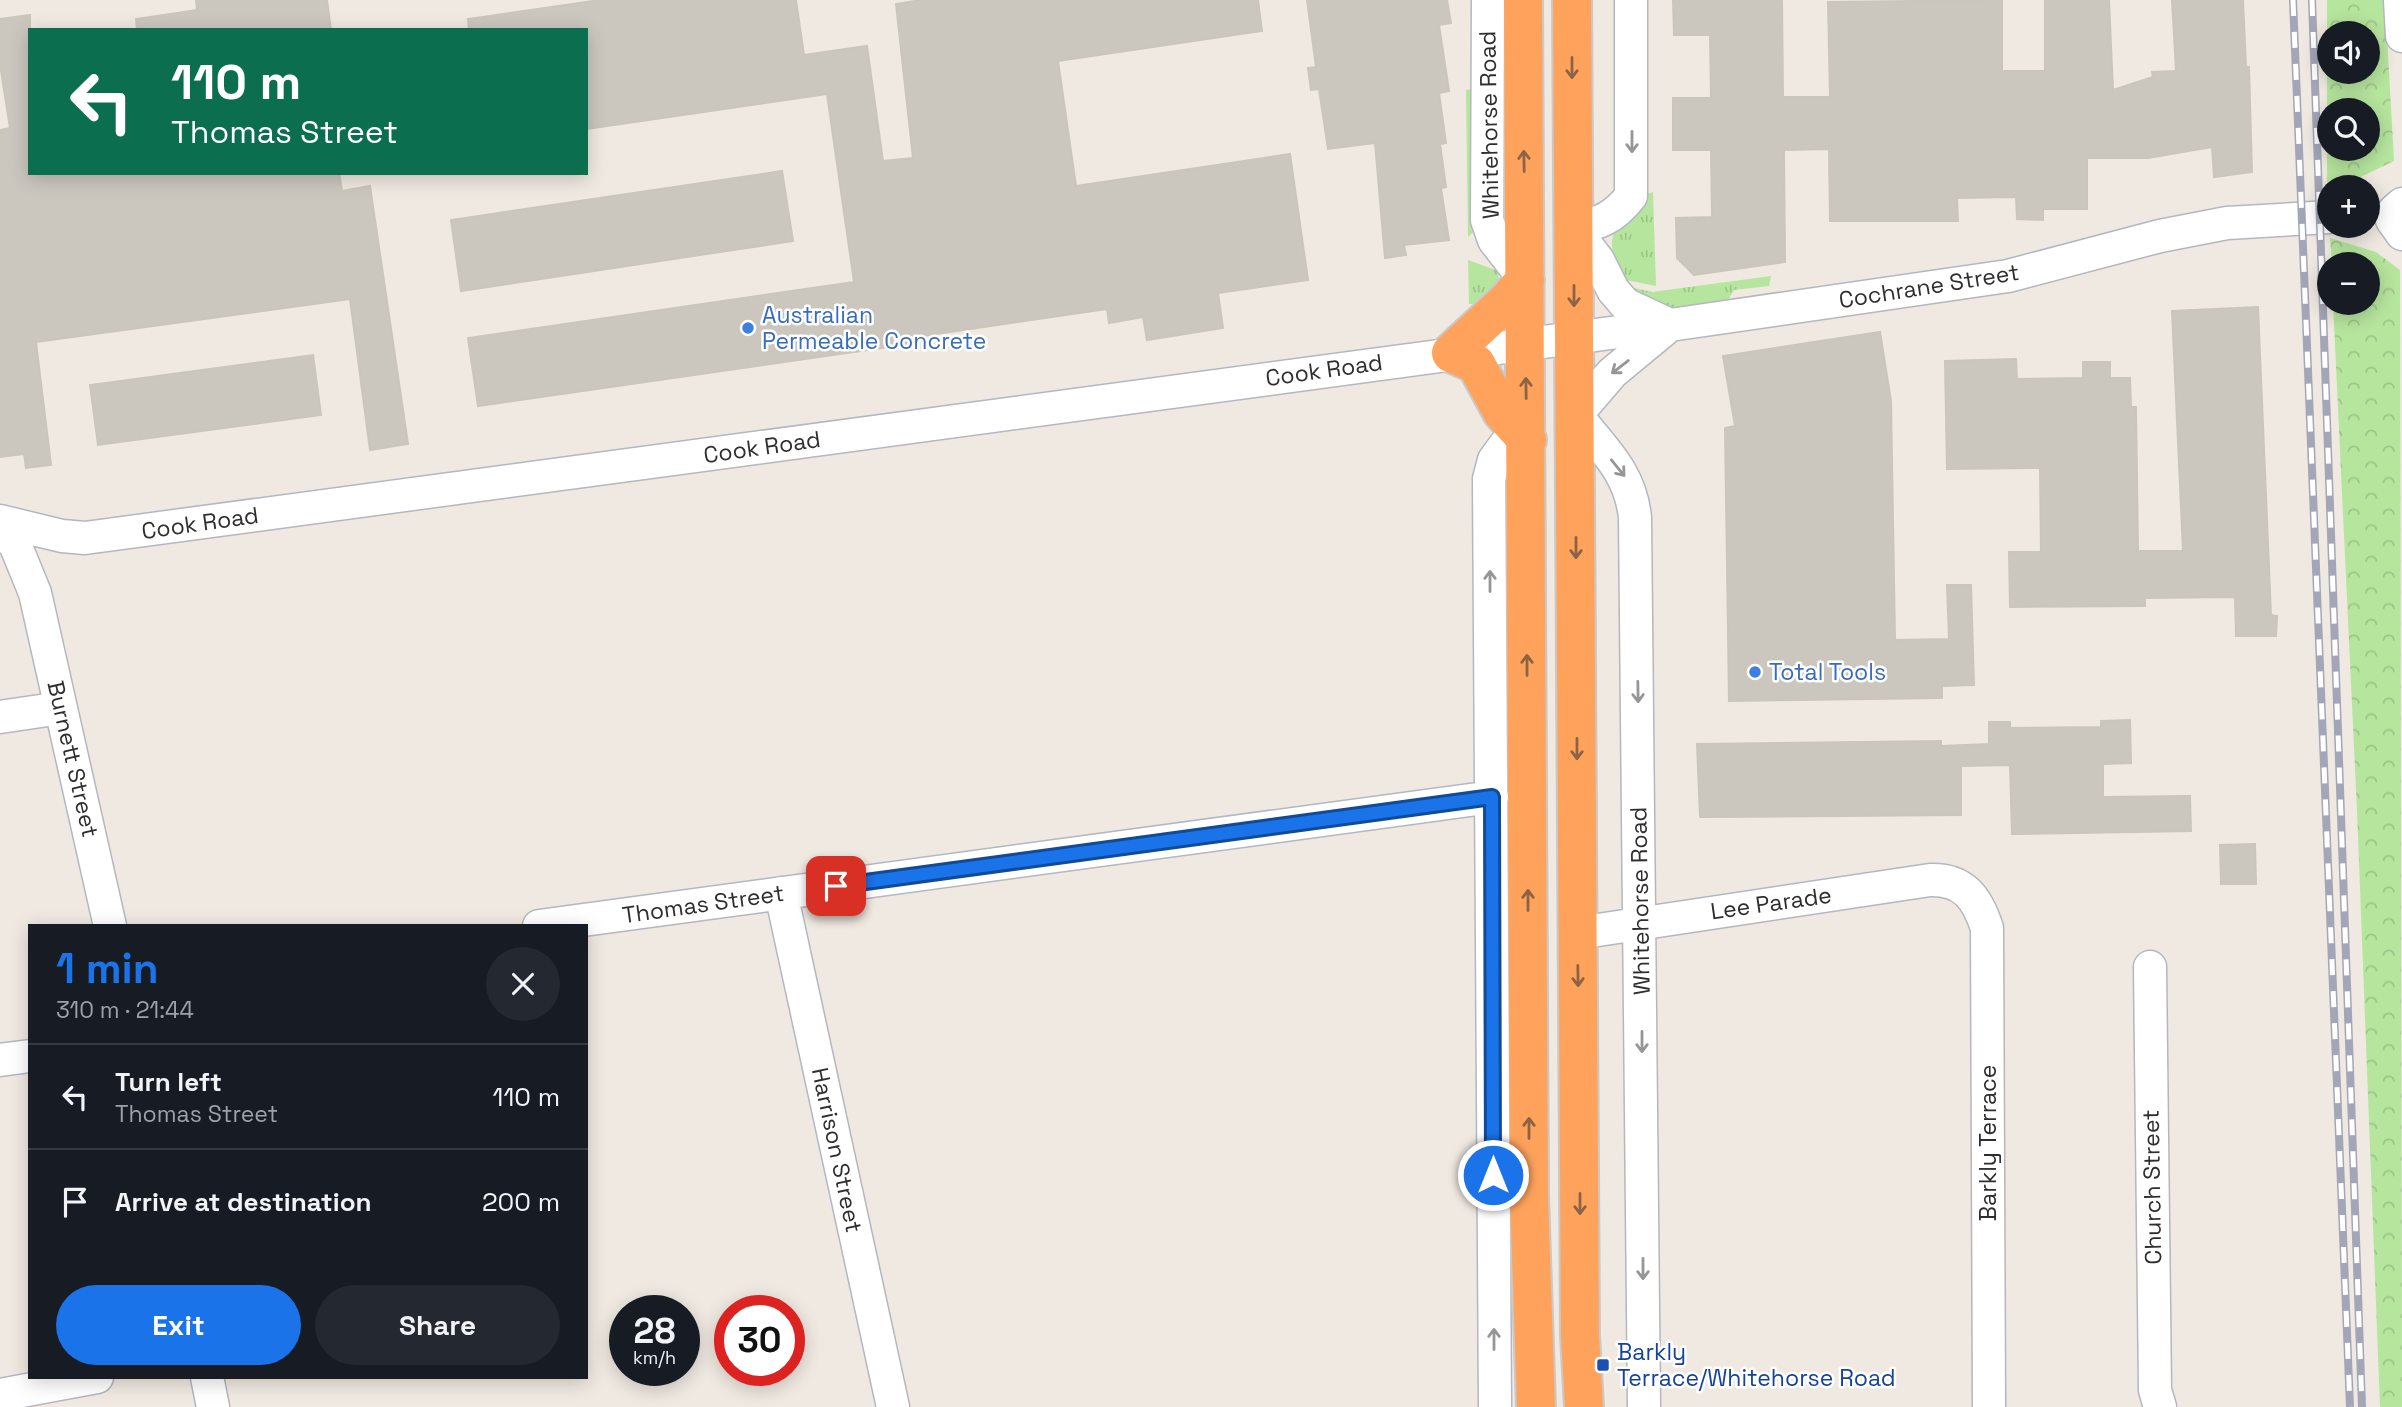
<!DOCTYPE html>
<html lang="en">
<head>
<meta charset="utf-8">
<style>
	:root { --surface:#171b24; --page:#242831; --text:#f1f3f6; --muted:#9ea1a6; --line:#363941; --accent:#1a73e8 }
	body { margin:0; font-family:"Space Grotesk",sans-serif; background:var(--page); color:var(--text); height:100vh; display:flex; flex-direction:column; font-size:26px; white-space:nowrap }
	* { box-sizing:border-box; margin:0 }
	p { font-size:23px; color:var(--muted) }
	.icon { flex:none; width:38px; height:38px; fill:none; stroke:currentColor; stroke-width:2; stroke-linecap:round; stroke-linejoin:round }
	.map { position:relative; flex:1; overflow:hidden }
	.panel { position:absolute; left:28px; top:924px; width:560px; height:455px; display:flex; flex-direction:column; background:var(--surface); border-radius:0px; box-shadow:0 4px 18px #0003 }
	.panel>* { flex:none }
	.hud { position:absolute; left:28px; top:28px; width:560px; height:147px; border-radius:0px; box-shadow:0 4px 18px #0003; background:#0b6e4f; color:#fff; overflow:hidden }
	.fabs { position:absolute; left:2317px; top:21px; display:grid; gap:14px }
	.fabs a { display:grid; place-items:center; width:63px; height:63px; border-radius:50%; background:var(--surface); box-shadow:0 4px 18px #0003; font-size:35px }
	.speed { position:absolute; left:609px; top:1295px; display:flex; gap:14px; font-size:35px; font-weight:700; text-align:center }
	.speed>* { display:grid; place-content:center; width:91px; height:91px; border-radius:50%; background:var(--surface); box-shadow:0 4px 18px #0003; line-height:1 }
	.speed small { font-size:18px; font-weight:400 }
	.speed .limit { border:10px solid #d22; background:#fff; color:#111 }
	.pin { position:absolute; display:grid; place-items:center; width:60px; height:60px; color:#fff; margin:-30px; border-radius:14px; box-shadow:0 4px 10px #0006 }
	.me { position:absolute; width:77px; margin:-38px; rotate:0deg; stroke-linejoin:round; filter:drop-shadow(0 0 5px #0008) }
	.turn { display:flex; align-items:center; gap:24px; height:147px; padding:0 28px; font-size:32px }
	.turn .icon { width:91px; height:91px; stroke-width:2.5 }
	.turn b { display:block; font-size:49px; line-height:60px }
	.round { display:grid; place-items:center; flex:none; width:74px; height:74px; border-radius:37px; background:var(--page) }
	.head { display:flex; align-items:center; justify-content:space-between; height:119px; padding:0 28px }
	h1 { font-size:42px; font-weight:600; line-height:52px; color:var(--accent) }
	.action { display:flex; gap:14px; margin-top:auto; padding:14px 28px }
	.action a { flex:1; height:80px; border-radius:42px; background:var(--accent); color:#fff; font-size:28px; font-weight:600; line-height:80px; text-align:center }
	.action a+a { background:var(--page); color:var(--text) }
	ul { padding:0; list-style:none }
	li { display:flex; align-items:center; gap:21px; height:105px; padding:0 28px; border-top:2px solid var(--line) }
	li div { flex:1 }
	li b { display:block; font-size:26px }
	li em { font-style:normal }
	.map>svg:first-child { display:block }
</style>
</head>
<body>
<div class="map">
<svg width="2402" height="1407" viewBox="0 0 2402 1407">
	<defs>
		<pattern id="grass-tufts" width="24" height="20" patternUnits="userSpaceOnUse" patternTransform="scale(1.75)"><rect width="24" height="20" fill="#b6e59e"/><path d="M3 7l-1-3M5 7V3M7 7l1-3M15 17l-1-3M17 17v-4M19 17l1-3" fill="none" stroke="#9dc588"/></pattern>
		<pattern id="park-crowns" width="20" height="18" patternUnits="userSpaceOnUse" patternTransform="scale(1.75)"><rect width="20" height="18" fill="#b6e59e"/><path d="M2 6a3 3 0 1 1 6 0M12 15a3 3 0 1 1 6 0" fill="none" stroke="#9dc588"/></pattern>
	</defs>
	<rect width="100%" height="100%" fill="#efe9e1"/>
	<path fill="url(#grass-tufts)" d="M1474 89 1477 229 1468 237 1466 90Z
		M1653 192 1656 286 1621 279C1602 230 1614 230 1647 194Z
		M1468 260 1498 271 1499 287 1490 304H1469Z
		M1771 276 1769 286 1734 290 1723 309H1661L1626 286 1652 292Z"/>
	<path fill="url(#park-crowns)" fill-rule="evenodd" d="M2327 0H2385L2394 161 2340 187H2329L2327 194ZM2329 33H2368V72H2329ZM2329 110H2368V149H2329Z
		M2330 238 2376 252 2400 270 2402 1407H2380L2357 810 2333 303H2368V264H2332Z"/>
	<path fill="#cbc7bf" stroke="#cbc5ba" stroke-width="2" d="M196 0H327L331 30H137L136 19 197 10Z
		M600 0H796L804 55 867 46 883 161 913 158 896 4 921 0H1258L1262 31 1058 61 1076 186 1290 154 1308 280 1218 293 1223 328 1147 340 1143 317 1109 323 1107 309 909 338 910 344 478 406 468 338 854 282 827 94 586 129V30H469L468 19Z
		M1307 0H1447L1451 23 1439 25 1449 91 1439 93 1446 143 1440 144 1446 187 1441 188 1449 240 1404 245 1406 255 1385 258 1375 143 1328 149 1319 89 1311 90 1308 68 1316 67Z
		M1673 0H1782L1783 97H1830L1828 2 2002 0V71H2045V0H2109L2113 90 2153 77 2152 72 2176 71 2172 0H2243L2246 67H2249L2252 172 2214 177 2212 147 2148 158H2087V209H2043V220L2017 219 2016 197 1957 198 1958 221H1830L1829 149 1784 150 1785 262 1694 275 1677 258 1676 218 1712 217 1711 150H1673V98H1711L1710 35H1674Z
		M30 15V173H339L342 191 370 186 408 444 370 450 350 299 36 342 51 465 26 468 24 454 0 457V130L10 128 0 64V19Z
		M782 171 793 241 461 291 451 220Z
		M2258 307 2271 615 2277 616 2276 636H2236L2235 597 2145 598V606L2010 607 2009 552H2041L2040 468 1947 469 1945 361 2016 359 2017 379 2083 378V362H2110V378H2130L2131 407H2136L2138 551H2183L2172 311Z
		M1880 332 1891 401 1895 640 1949 639 1947 585H1971L1974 685 1942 686V698L1729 701 1725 428 1735 426 1723 356Z
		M313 355 321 415 98 445 90 385Z
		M2130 720 2131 763 2103 764V797L2190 796 2191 831 2012 834 2010 765 1961 766V815L1700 817 1697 744 1941 741V746L1989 744V722H2010V728L2101 727V721Z
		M2255 844 2256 884H2221L2220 845Z"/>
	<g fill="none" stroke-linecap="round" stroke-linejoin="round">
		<defs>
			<path id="minor" d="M1488 0 1487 220 1494 240 1525 280
				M1631 0V196C1614 218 1600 223 1574 229L1598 260 1613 290 1625 304 1670 325 1612 373 1576 415C1603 449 1631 473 1635 518L1644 1407
				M2400 0 2402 36
				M2402 204 2394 211 2392 220 2402 234
				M0 521 62 536 85 538 1670 325 2008 276 2160 236 2227 223 2329 217
				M0 530 15 544 35 593 110 926
				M0 717 61 708
				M781 893 893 1407
				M539 926 1492 797
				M1578 933 1930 880C1964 879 1977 898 1987 928L1989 1407
				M2150 967 2155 1390 2160 1407
				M0 1060 30 1056
				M207 1377 213 1407
				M0 1395 97 1377
				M1495 1407 1489 479 1494 460 1505 445 1527 440"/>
			<path id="highway" d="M1523 0 1529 1196 1536 1407
				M1572 0 1580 1336 1584 1407
				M1525 280 1507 301 1451 353 1476 364 1502 412 1527 440"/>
		</defs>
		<use href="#minor" stroke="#b4b7c1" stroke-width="35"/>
		<use href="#highway" stroke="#c9c9c9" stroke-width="42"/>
		<use href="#minor" stroke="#fff" stroke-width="32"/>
		<use href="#highway" stroke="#ffa35c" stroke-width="38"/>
		<defs>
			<path id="rail" d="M2293 0 2350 1407
				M2312 0 2362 1407"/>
		</defs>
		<use href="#rail" stroke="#a3a6b8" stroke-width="8"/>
		<use href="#rail" stroke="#fff" stroke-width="5" stroke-dasharray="16" stroke-linecap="butt"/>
	</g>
	<defs><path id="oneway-shaft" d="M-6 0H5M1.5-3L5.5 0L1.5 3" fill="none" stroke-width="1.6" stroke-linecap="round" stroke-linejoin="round" transform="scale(1.75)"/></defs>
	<g stroke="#8c6343">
		<use href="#oneway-shaft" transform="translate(1572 68) rotate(90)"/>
		<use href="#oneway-shaft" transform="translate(1524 161) rotate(-91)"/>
		<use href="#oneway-shaft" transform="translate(1574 296) rotate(90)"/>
		<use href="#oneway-shaft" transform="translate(1526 388) rotate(-91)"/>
		<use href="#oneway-shaft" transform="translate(1576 548) rotate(90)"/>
		<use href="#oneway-shaft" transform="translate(1527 665) rotate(-90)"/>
		<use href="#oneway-shaft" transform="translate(1577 749) rotate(90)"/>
		<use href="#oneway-shaft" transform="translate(1528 900) rotate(-90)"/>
		<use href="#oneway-shaft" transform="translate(1578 976) rotate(89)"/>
		<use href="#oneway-shaft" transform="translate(1529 1128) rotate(-90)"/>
		<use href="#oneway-shaft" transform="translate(1580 1204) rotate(90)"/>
	</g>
	<g stroke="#969696">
		<use href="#oneway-shaft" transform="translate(1632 142) rotate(90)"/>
		<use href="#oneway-shaft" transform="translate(1620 367) rotate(142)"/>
		<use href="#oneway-shaft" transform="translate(1618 468) rotate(51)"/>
		<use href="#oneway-shaft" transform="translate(1490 581) rotate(-90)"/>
		<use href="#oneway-shaft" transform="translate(1638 692) rotate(89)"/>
		<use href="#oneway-shaft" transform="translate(1642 1042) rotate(90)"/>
		<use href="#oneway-shaft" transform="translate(1643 1269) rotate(90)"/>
		<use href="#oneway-shaft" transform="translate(1494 1339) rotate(-90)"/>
	</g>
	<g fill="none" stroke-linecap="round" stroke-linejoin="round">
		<defs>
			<path id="route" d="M836 886 1492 797 1493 1175"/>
		</defs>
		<use href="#route" stroke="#114b97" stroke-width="18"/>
		<use href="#route" stroke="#1a73e8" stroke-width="12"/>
	</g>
	<g fill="#3f7fe0" stroke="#fff" stroke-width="2.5">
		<circle cx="748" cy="328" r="7"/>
		<circle cx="1755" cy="672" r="7"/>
	</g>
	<rect fill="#1a4fb4" stroke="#fff" stroke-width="2.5" x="1596" y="1358" width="14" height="14" rx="3.5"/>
	<g text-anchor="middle" stroke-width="5" stroke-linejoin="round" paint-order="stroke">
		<g font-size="23" fill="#2e2e2e" stroke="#fff">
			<text transform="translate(1489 125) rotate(-91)" y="8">Whitehorse Road</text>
			<text transform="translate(1929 286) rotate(-9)" y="8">Cochrane Street</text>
			<text transform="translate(1324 370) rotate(-8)" y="8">Cook Road</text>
			<text transform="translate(762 447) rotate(-8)" y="8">Cook Road</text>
			<text transform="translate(200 523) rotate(-8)" y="8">Cook Road</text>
			<text transform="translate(73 759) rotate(77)" y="8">Burnett Street</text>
			<text transform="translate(1640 901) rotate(-91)" y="8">Whitehorse Road</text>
			<text transform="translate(1771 903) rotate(-8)" y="8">Lee Parade</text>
			<text transform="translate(703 904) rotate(-8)" y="8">Thomas Street</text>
			<text transform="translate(1988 1143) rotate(-90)" y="8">Barkly Terrace</text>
			<text transform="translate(837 1150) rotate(78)" y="8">Harrison Street</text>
			<text transform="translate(2152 1187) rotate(-91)" y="8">Church Street</text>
		</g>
		<g font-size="23" fill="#366cbe" stroke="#fff" text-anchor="start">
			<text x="762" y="323">Australian<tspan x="762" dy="26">Permeable Concrete</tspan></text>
			<text x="1769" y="680">Total Tools</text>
		</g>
		<g font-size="23" fill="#164399" stroke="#fff" text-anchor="start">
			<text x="1617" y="1360">Barkly<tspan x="1617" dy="26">Terrace/Whitehorse Road</tspan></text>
		</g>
	</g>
</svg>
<div class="fabs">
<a><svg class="icon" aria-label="sound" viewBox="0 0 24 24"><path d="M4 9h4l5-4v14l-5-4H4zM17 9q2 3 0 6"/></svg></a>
<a><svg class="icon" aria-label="search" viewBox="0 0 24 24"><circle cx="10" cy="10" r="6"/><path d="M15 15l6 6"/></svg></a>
<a>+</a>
<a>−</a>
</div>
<div class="speed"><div>28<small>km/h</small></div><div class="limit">30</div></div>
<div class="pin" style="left:836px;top:886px;background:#d93025"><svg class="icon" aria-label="arrive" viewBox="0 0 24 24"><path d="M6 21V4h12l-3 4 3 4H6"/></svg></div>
<svg class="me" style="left:1493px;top:1175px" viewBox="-20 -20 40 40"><circle r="17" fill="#1a73e8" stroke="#fff" stroke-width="3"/><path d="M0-11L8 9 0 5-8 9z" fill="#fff"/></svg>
<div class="hud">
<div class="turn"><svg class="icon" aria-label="left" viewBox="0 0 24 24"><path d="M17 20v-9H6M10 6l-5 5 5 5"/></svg><div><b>110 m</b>Thomas Street</div></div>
</div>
<section class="panel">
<div class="head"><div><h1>1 min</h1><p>310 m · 21:44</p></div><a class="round"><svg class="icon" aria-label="close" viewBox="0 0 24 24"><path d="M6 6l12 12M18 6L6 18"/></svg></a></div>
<ul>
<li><svg class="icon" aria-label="left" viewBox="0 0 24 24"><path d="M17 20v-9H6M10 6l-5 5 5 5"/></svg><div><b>Turn left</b><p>Thomas Street</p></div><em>110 m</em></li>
<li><svg class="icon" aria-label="arrive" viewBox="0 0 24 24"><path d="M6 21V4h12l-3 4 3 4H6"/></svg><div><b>Arrive at destination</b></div><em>200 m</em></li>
</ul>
<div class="action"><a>Exit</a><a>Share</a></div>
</section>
</div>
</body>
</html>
